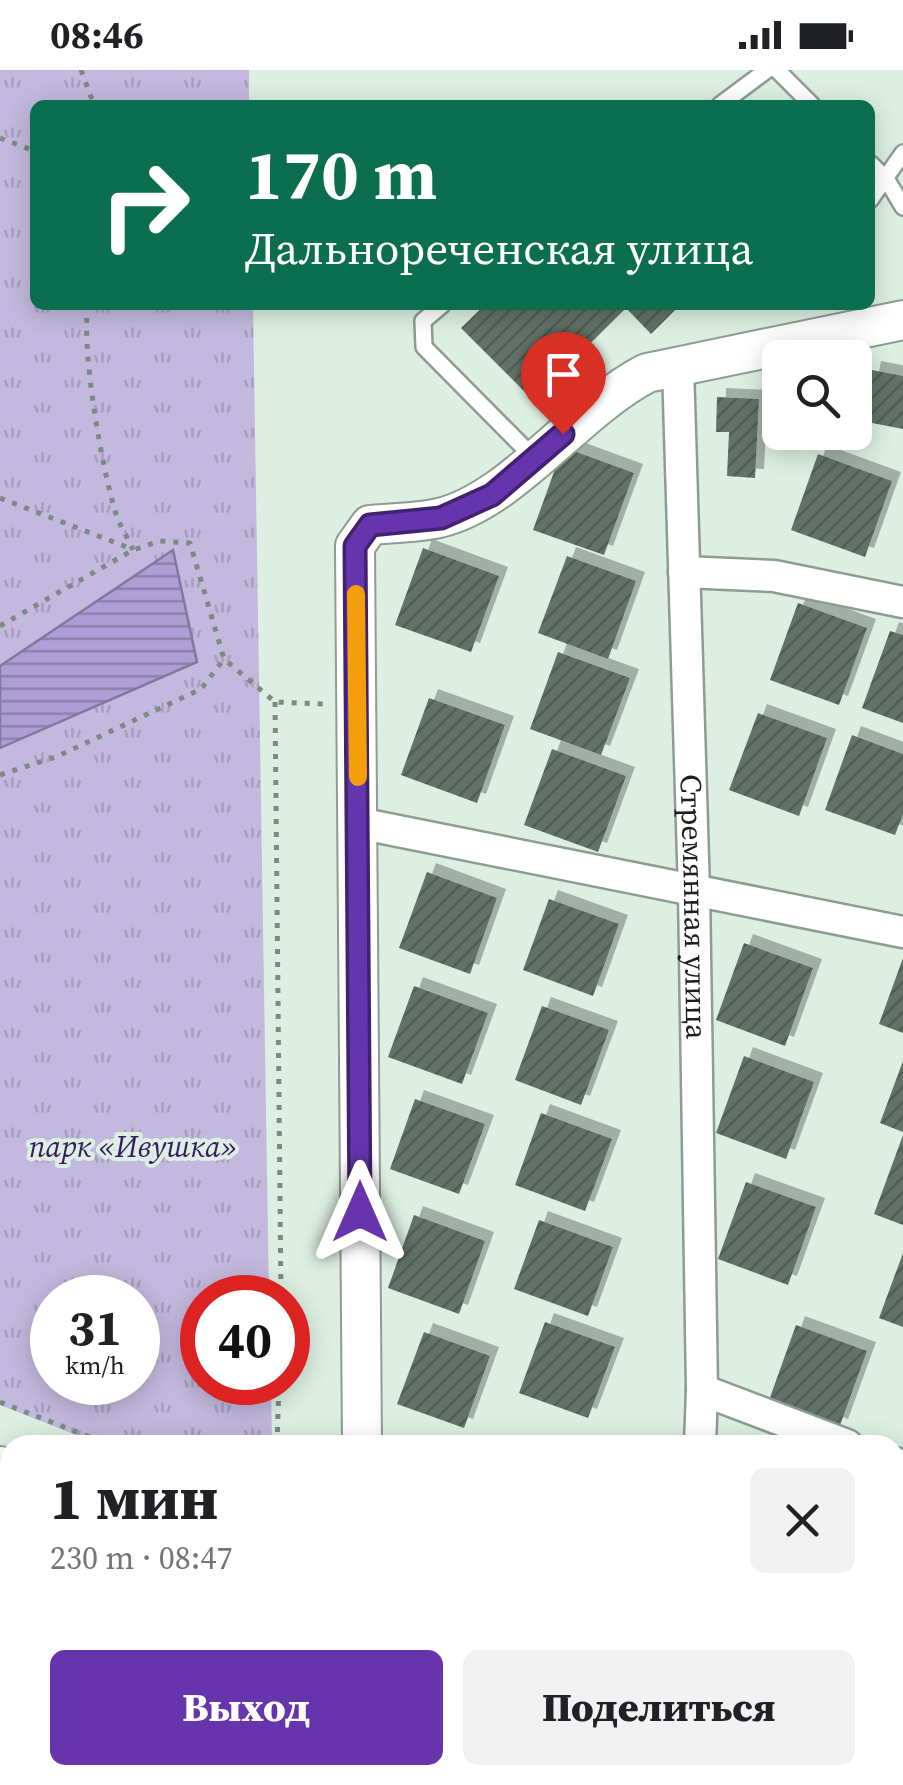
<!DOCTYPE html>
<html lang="ru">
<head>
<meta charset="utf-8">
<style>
	:root { --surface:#fff; --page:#f2f2f2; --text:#202124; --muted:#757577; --accent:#6635ad }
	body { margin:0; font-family:"Source Serif 4",serif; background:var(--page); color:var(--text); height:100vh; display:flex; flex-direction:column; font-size:38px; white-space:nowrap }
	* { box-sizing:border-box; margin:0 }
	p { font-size:32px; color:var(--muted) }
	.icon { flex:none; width:55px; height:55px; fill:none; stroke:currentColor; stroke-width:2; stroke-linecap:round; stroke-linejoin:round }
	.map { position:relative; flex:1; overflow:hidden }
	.sheet { position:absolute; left:0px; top:1365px; width:905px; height:350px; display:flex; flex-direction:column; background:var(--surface); border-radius:30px 30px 0 0; box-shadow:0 5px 25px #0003 }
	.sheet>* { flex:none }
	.top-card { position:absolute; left:30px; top:30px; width:845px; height:210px; border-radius:15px; box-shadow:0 5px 25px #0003; background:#0b6e4f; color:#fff; overflow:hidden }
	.controls { position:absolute; left:762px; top:270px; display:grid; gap:20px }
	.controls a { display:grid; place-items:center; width:110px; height:110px; border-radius:15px; background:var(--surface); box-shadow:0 5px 25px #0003; font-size:50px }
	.speed { position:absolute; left:30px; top:1205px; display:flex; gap:20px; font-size:50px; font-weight:700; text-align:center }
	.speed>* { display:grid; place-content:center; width:130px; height:130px; border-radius:50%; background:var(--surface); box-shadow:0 5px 25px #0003; line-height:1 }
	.speed small { font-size:25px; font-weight:400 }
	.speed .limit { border:15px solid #d22; background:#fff; color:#111 }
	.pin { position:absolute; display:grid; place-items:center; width:85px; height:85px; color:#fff; margin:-102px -42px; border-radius:50% 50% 50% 0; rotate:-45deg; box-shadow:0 0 10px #0007 }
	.pin .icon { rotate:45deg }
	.me { position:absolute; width:110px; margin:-55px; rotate:0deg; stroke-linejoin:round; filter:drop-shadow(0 0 8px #0008) }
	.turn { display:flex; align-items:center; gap:35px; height:210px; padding:0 50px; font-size:45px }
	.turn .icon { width:130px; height:130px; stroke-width:2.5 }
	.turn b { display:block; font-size:70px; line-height:85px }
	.round { display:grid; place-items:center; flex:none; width:105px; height:105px; border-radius:15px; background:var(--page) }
	.head { display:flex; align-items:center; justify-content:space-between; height:170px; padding:0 50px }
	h1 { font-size:60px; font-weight:800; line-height:75px }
	.button { display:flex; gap:20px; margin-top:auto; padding:20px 50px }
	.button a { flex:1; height:115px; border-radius:15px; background:var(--accent); color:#fff; font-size:40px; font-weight:800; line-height:115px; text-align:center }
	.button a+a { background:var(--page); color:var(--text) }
	.status { display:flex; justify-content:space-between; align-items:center; height:70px; padding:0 50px; background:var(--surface); direction:ltr }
	.status svg { height:28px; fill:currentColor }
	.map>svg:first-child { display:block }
</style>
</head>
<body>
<div class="status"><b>08:46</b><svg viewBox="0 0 49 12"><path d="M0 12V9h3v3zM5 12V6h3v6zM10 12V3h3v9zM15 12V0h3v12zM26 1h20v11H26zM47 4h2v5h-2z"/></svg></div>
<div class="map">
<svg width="903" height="1715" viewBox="0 0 903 1715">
	<defs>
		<pattern id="grass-tufts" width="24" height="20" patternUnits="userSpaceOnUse" patternTransform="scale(2.5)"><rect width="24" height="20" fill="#c3b9de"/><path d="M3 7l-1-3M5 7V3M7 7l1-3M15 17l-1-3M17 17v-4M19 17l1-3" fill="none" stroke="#a79fbe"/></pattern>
		<pattern id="water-rules" width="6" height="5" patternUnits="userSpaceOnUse" patternTransform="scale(2.5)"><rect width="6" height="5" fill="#ae9ed6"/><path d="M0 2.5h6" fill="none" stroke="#8d80ad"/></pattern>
		<pattern id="building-hatch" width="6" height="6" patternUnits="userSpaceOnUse" patternTransform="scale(2.5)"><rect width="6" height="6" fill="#627267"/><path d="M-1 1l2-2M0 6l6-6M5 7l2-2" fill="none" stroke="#505d54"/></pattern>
		<filter id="shadow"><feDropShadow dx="9" dy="-9" stdDeviation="0" flood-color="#0004"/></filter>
	</defs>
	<rect width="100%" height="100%" fill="#ddefe2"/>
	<path fill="url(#grass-tufts)" fill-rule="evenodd" d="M0 0H249V35H35V235H253L269 1227 202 1228V1312L271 1313 272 1375H102L0 1335ZM52 1228H138V1312H52Z"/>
	<path fill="url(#water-rules)" stroke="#82789e" stroke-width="2.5" d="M173 480 197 592 0 678V596Z"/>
	<path fill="url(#building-hatch)" filter="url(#shadow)" d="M485 235H680L651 264 626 238 533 330 461 258Z
		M872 300 903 306V359L862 351Z
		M717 327 759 329 755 408 727 406 729 362H716Z
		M563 377 634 403 604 485 533 460Z
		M818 384 892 411 865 487 791 460Z
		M423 478 499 506 471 582 395 555Z
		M567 486 636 511 608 589 538 563Z
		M798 533 867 558 839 635 770 610Z
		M890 561 903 565V653L862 638Z
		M558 582 630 608 601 685 530 659Z
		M429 628 505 655 477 733 401 705Z
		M758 643 827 668 799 746 729 720Z
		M852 665 903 684V744L895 765 825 740Z
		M552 679 626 706 598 782 524 755Z
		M427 802 497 828 470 904 399 878Z
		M549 829 619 854 593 926 523 900Z
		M744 873 813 898 785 976 716 950Z
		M903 888V963L879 954Z
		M414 916 488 943 462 1014 388 987Z
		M542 936 609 960 581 1035 515 1010Z
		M744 986 814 1012 786 1089 716 1063Z
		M903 991V1062L880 1053Z
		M415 1029 485 1054 459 1124 390 1099Z
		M541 1043 612 1069 585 1141 515 1115Z
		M903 1065V1155L874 1144Z
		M746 1112 816 1137 788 1215 718 1189Z
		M414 1145 485 1171 459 1244 388 1218Z
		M539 1150 613 1177 588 1246 514 1219Z
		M903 1183V1257L879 1248Z
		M545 1252 615 1277 588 1348 519 1323Z
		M796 1255 867 1281 839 1358 768 1333Z
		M424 1262 490 1286 464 1358 397 1334Z
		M895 1460 903 1463V1539L900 1549 895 1547Z
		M903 1595V1687L895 1684V1616Z
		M23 1705H55L81 1715H20Z
		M119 1705H213L210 1715H144Z
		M440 1705H494L490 1715H436Z"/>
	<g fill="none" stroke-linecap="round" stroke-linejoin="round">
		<defs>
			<path id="service" d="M777 0 812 35
				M720 35 767 0
				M870 93 887 110 903 137
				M870 130 903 83
				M442 235 423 251 424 277 534 388"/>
			<g id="minor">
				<path id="s1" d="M678 297 694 821 702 1320 700 1375"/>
				<path d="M684 502 774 506 903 532"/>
				<path d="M358 753 903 862"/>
				<path d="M702 1320 847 1375"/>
				<path d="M895 1393 903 1396"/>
			</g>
			<path id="tertiary" d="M362 1375 355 476 370 455C392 453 417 453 439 448 512 431 577 339 647 303L903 250
				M0 1396 10 1400
				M341 1705 342 1715
				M731 1705 756 1715"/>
		</defs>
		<use href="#service" stroke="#8d9d92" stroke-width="20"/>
		<use href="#minor" stroke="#8d9d92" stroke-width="35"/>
		<use href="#tertiary" stroke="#8d9d92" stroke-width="42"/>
		<path stroke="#7d8a81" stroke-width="5" stroke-dasharray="5 8" stroke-linecap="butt" d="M81 0 94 35
			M0 68 35 81
			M88 235C81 281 102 399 116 444 120 456 128 468 133 480
			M0 428 132 479
			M0 556 133 480 160 471 190 473 224 589 275 632 324 634
			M275 632 281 1228
			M0 705 58 686 201 619 224 589
			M0 1332 110 1375
			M277 1375 279 1312
			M246 1705 244 1710 258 1715
			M289 1705V1715"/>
		<use href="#service" stroke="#fff" stroke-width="15"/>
		<use href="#minor" stroke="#fff" stroke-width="30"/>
		<use href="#tertiary" stroke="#fff" stroke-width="38"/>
	</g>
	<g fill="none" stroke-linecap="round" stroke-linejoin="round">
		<defs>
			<path id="route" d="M360 1142 355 476 370 455 441 448 492 425 563 364"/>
		</defs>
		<use href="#route" stroke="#422270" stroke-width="25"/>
		<use href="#route" stroke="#6635ad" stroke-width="18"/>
		<path stroke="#f59e0b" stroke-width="18" d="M356 524 358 707"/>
	</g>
	<g text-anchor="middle" stroke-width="8" stroke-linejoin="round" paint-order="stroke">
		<g font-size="30" fill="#1a201c" stroke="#ddefe2">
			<text dy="10" stroke="none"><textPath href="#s1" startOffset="540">Стремянная улица</textPath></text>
		</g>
		<g font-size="30" font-style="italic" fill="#371d5f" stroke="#ddefe2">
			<text x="133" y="1087">парк «Ивушка»</text>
		</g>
	</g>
</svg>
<div class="controls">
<a><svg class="icon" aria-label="search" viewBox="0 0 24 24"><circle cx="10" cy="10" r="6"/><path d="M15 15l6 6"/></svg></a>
</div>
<div class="speed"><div>31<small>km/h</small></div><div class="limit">40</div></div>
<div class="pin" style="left:563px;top:364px;background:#d93025"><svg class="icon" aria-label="arrive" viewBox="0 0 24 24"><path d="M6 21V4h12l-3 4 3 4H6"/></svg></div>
<svg class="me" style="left:360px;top:1142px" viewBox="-20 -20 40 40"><path d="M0-17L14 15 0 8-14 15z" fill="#6635ad" stroke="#fff" stroke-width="4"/></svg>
<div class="top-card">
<div class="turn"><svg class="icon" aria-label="right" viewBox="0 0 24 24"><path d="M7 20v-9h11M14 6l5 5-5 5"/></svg><div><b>170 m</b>Дальнореченская улица</div></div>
</div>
<section class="sheet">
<div class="head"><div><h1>1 мин</h1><p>230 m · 08:47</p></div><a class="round"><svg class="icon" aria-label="close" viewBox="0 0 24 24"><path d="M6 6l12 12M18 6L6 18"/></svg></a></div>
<div class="button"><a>Выход</a><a>Поделиться</a></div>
</section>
</div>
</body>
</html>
